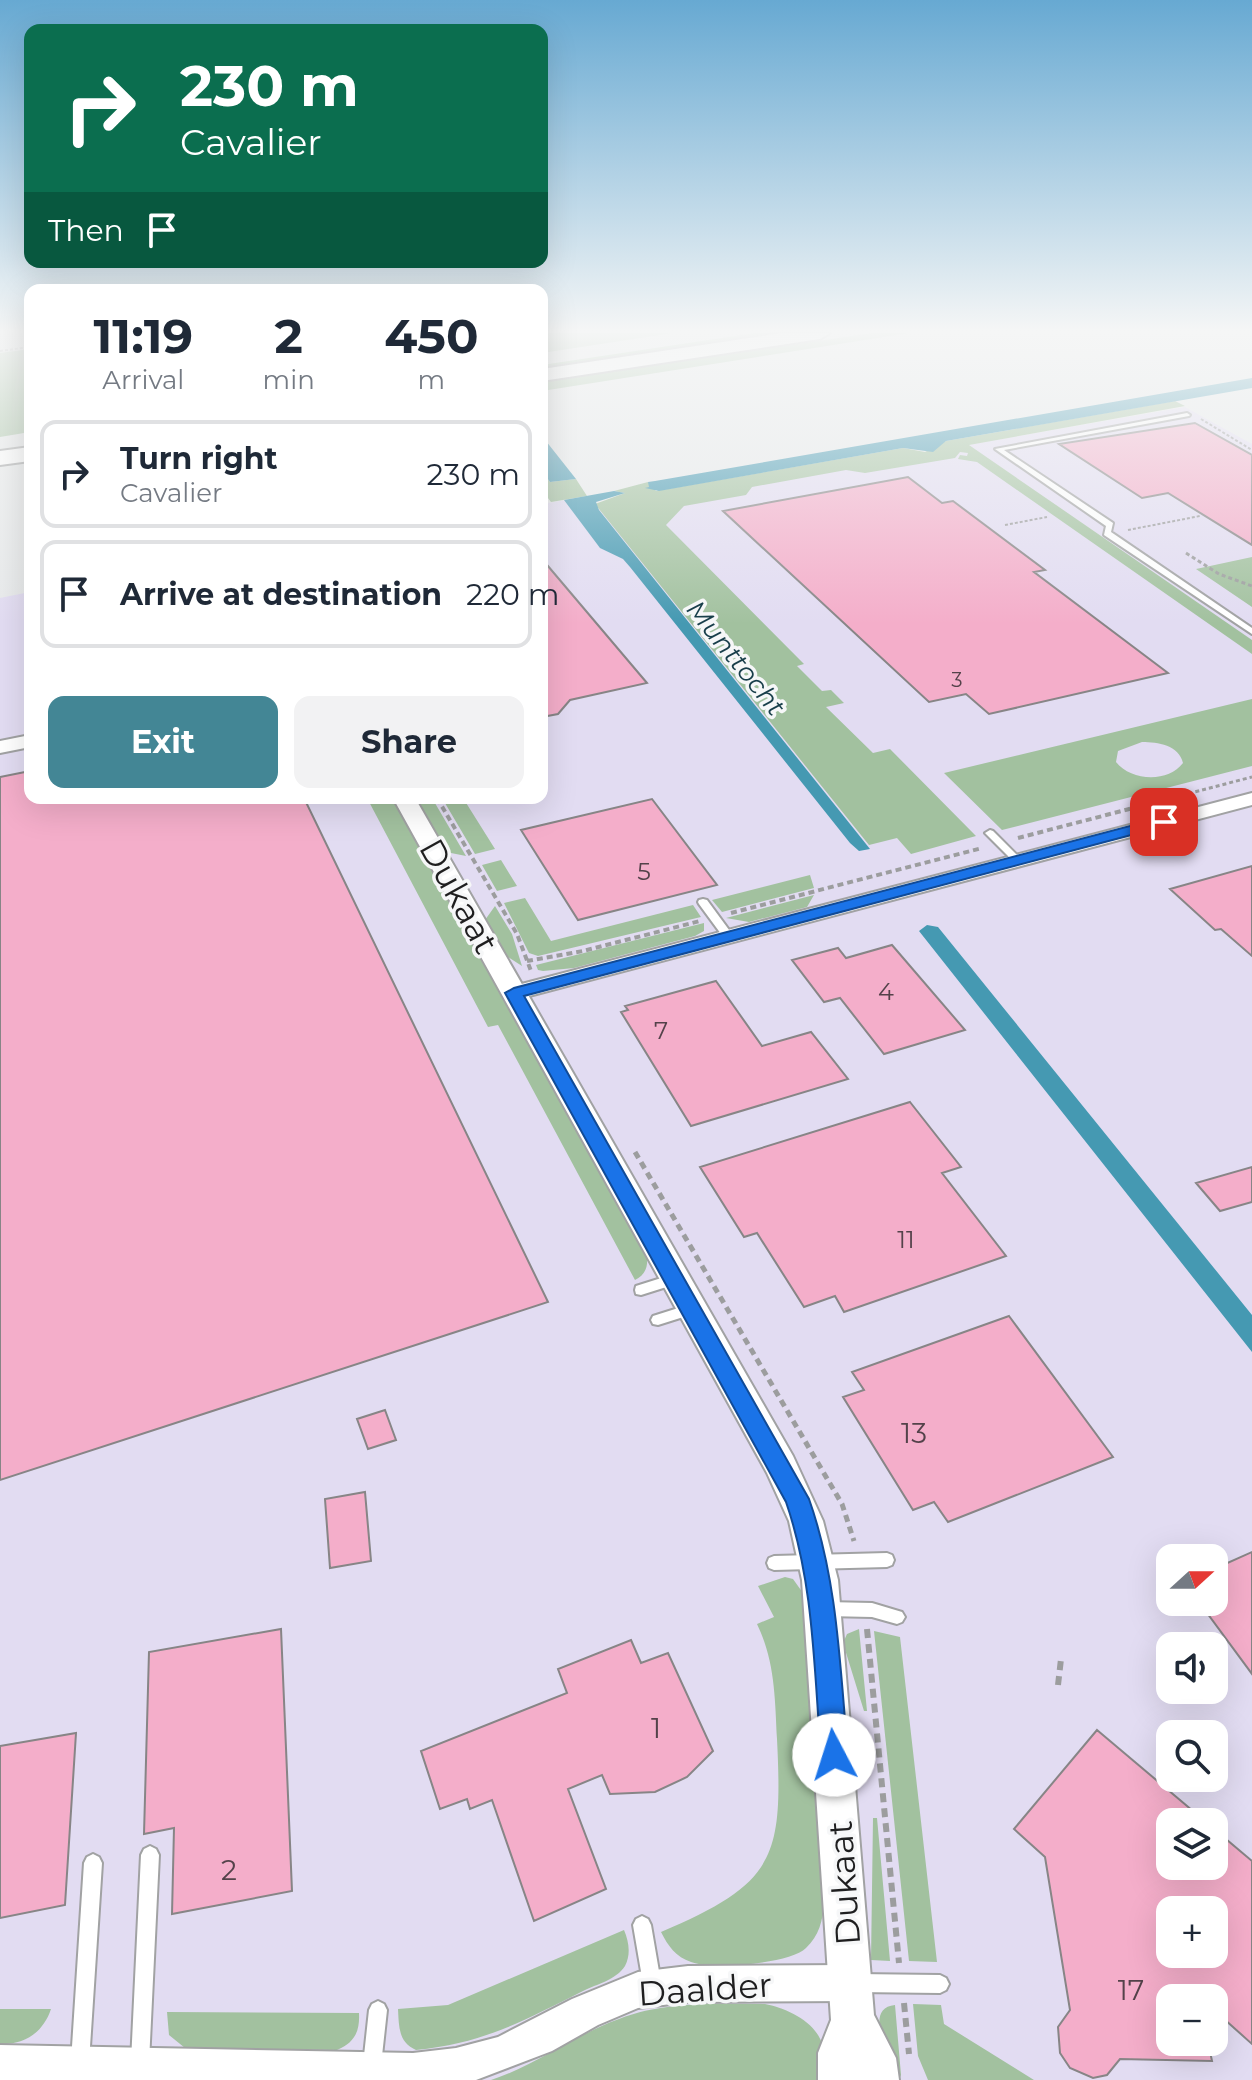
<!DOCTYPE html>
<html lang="en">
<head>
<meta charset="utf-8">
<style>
	:root { --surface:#fff; --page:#f2f2f3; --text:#1f2937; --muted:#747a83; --line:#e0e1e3; --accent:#438695 }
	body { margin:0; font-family:Montserrat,sans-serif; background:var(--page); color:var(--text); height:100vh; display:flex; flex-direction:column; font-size:30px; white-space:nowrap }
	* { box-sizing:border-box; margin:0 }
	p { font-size:26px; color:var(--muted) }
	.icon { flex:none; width:44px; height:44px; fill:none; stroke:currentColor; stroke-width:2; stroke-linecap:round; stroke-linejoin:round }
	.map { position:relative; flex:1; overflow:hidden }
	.details { position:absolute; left:24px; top:284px; width:524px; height:520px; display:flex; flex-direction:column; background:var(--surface); border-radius:16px; box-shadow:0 8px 32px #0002 }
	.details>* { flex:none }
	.banner { position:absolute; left:24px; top:24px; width:524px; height:244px; border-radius:16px; box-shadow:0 8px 32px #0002; background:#0b6e4f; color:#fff; overflow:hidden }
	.needle { width:52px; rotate:69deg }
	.buttons { position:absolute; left:1156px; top:1544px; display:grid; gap:16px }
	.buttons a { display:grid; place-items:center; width:72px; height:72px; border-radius:16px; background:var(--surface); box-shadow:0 8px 32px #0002; font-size:40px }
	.pin { position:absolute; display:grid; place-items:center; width:68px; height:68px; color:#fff; margin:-34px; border-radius:16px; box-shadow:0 4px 12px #0006 }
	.me { position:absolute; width:88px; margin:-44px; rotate:355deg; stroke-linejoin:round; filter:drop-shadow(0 0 6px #0008) }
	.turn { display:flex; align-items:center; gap:28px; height:168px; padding:0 24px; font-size:36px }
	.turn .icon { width:104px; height:104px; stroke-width:2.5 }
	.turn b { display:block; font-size:56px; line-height:68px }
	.then { display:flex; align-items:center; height:76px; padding:0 24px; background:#0003; gap:16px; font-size:30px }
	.eta { display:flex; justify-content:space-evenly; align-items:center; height:136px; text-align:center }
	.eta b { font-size:48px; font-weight:700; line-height:56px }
	.action { display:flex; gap:16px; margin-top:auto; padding:16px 24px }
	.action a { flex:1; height:92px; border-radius:16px; background:var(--accent); color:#fff; font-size:32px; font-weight:700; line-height:92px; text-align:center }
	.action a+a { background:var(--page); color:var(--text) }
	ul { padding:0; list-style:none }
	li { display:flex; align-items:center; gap:24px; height:108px; margin:0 16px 12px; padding:0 8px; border:4px solid var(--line); border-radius:16px }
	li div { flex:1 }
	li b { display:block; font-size:30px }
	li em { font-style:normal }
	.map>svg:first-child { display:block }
</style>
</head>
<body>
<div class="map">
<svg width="1252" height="2080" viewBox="0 0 1252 2080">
	<rect width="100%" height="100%" fill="#e8eaeb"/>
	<path fill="#e2dcf2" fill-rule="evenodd" d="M1185 407 1252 444V2080H0V598L30 592V798H542V504L578 498 590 511ZM1170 1558H1214V1602H1170ZM1170 1646H1214V1690H1170ZM1170 1734H1214V1778H1170ZM1170 1822H1214V1866H1170ZM1170 1910H1214V1954H1170ZM1170 1998H1214V2042H1170Z"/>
	<path fill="#a2c19f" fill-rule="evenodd" d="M542 333H673L542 353Z
		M755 333H797L542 372V365Z
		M872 333H909L542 391V382Z
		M30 349V432L0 437V353Z
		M1175 401 1185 406 969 445 1252 640V654L977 462 958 459 960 455 967 456 968 453 960 452 955 458 865 473 846 470 752 487 746 495 684 506 666 525 804 664 797 666 822 691 831 690 844 703 826 707 873 753 890 749 976 836 911 854 897 838 869 845 595 504 625 493 614 491 648 482 656 491 903 448 925 452 946 441Z
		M542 471 550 482 576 479 587 496 551 502 542 490Z
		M1252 557V607L1196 569Z
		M1252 699V766L1002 830 944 773ZM1142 742C1158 742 1179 745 1183 763 1168 783 1131 781 1116 762L1118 751Z
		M367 798H392L647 1258C648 1268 644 1276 635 1280L498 1025 488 1027Z
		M415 798H432L466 856 446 852Z
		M442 798H463L495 849 475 854Z
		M501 860 517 886 497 891 482 865Z
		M810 875 814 888 722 912 712 900Z
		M814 895 807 907 749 922 726 918Z
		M525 898 551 941 693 905 701 917 538 956 529 953 504 903Z
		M495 906 512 934 522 966 505 955 485 920Z
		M704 923V931L695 936 574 968 543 971 538 970 536 965Z
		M785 1577 793 1579 803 1593 824 1903C823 1920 819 1936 806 1948 790 1964 712 1970 691 1962 676 1957 668 1946 661 1932 775 1883 783 1859 777 1739 775 1698 775 1661 757 1624L774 1617 758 1586Z
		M859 1629 867 1711H864L843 1643 847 1634Z
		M874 1631 900 1637 937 1962 909 1961Z
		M873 1818H877L890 1961 871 1960Z
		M624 1930C629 1942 631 1954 625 1966 616 1980 597 1984 583 1991 523 2021 485 2043 416 2050 398 2042 399 2026 398 2009L448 2005Z
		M765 2004C787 2008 819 2023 823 2048 824 2058 820 2070 819 2080H491C537 2065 574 2035 619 2019 665 2001 716 2004 765 2004Z
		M913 2004 941 2005 944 2024 1034 2080H928L918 2056Z
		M895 2005 901 2075 899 2080C892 2061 861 2008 895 2005Z
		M0 2009H51C43 2033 24 2045 0 2044Z
		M167 2012 359 2013C360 2032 354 2043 337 2050L185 2048 169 2035Z"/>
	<path fill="#4599b2" d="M1252 378V388L946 441 933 452 903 448 659 491 645 488 649 487 648 482 655 481Z
		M542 436 576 479 550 482 542 471Z
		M614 491 625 493 596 502 599 510 870 849 859 851 850 843 630 567 623 559 600 548 564 500Z
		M927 925 938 927 1252 1315V1352L919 931Z"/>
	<path fill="#f4aeca" stroke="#878586" stroke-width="2" fill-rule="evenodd" d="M1195 423 1252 455V545L1168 493 1142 498 1059 444Z
		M908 477 942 503 953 501 1045 570 1034 572 1168 673 989 714 966 694 929 702 723 511Z
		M542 559 647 683 570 700 558 714 542 717Z
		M30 771V798H304L548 1302 0 1480V777Z
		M652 799 717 885 578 920 521 830Z
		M1252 866V956L1221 929 1215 930 1170 889Z
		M892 945 965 1030 884 1054 840 998 824 1002 792 960 838 948 846 958Z
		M716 981 762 1046 811 1032 848 1079 691 1126 621 1012 628 1010 625 1006Z
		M910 1102 961 1167 942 1173 1006 1256 844 1312 835 1296 804 1307 757 1233 744 1237 700 1167Z
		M1252 1167V1202L1220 1211 1196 1183Z
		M1009 1316 1113 1457 948 1522 934 1502 913 1510 843 1397 864 1390 852 1372Z
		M385 1410 396 1440 368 1449 357 1419Z
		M365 1492 371 1561 330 1568 325 1499Z
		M1252 1552V1674L1199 1602H1214V1569Z
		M281 1629 292 1891 172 1914 174 1828 144 1834 149 1652Z
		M631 1640 641 1663 668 1653 713 1751 687 1777 655 1792 610 1794 602 1775 568 1789 606 1889 534 1921 492 1800 470 1809 467 1799 440 1809 421 1751 567 1693 558 1669Z
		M1097 1730 1206 1822H1170V1866H1214V1829L1252 1861V2044L1214 2010V1998L1198 1996 1170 1998V2042H1208L1212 2061 1120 2059 1107 2075 1093 2078 1070 2068 1060 2053 1058 2027 1070 2010 1045 1857 1014 1829ZM1170 1910H1214V1954H1170Z
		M76 1733 65 1905 0 1918V1746Z"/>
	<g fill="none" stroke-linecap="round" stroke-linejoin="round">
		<defs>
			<path id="service" d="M1187 413 1190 415 1189 416 1004 450 1113 523 1111 532 1252 628V634L1104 535 1106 526 995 449Z
				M990 830 993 831 1022 860 1020 862H1014L985 833Z
				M703 899 707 900 732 934 733 936 732 938H724L699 904 698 902 699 900Z
				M674 1274 679 1275 680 1279 679 1283 641 1295 636 1294 635 1290 636 1286Z
				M691 1304 696 1305 698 1309 696 1313 658 1325 653 1324 651 1320 653 1316Z
				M887 1553 892 1555 894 1560 892 1565 887 1567 774 1570 769 1568 767 1563 769 1558 774 1556Z
				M826 1602 872 1603 902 1612 905 1617 902 1622 897 1624 872 1617 826 1616 821 1614 818 1609 821 1604Z
				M150 1846 156 1849 159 1855 149 2062 147 2069 140 2071 133 2069 131 2062 141 1855 144 1849Z
				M93 1854 99 1857 102 1863 89 2062 87 2069 80 2071 73 2069 71 2062 84 1863 87 1857Z
				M642 1916 648 1919 651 1925 661 1983 658 1989 652 1992 646 1989 643 1983 633 1925 636 1919Z
				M856 1974 940 1975 946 1978 949 1984 946 1990 940 1993 856 1992 850 1989 847 1983 850 1977Z
				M378 2001 384 2004 387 2010 381 2065 379 2072 372 2074 365 2072 363 2065 369 2010 372 2004Z"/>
			<path id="minor" d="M1252 793V805L514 1000 503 993 514 986Z
				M850 1965 863 1970 868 1983 863 1996 850 2001 688 2002 638 2008 598 2025 552 2051 476 2080H0V2045L413 2053 456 2048 498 2037 572 1999 638 1972 688 1966Z"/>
			<path id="tertiary" d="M30 735V747L0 753V741Z
				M393 798H415L793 1456 823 1521 838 1580 874 2015 896 2058 899 2080H818V2053L831 2020 802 1580 789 1521 767 1473Z"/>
			<path id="motorway" d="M782 333H830L820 339 542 381V369Z
				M30 447V461L0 465V451Z"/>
		</defs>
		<use href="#service" stroke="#a1a2a3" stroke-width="4"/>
		<use href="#minor" stroke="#a1a2a3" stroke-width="4"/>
		<use href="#tertiary" stroke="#a1a2a3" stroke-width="4"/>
		<use href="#motorway" stroke="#a1a2a3" stroke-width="4"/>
		<path stroke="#9c9d9e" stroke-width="2" stroke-dasharray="3 2" stroke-linecap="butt" d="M0 351 30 347
			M1201 419 1252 450
			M1005 525 1047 517
			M1128 530 1200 516"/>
		<path stroke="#9c9d9e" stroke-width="3" stroke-dasharray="4 3" stroke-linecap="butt" d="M1186 553 1219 574 1252 586
			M1175 797 1252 777"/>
		<path stroke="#9c9d9e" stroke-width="4" stroke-dasharray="6 4" stroke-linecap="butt" d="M437 798 517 934 531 971
			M1018 838 1183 795
			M731 913 982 848
			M527 961 583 951 700 921"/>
		<path stroke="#9c9d9e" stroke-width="5" stroke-dasharray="7 5" stroke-linecap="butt" d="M635 1152 842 1504 854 1541"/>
		<path stroke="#9c9d9e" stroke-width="6" stroke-dasharray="9 6" stroke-linecap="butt" d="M867 1629 899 1963
			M1058 1685 1061 1659
			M904 2003 909 2054"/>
		<use href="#service" fill="#fff" fill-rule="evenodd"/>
		<use href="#minor" fill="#fff" fill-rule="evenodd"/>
		<use href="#tertiary" fill="#fff" fill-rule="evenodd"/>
		<use href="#motorway" fill="#fff" fill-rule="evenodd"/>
	</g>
	<linearGradient id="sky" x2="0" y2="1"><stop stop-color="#67a9d2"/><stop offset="0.53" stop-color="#f5f6f6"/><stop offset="1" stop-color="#f5f6f6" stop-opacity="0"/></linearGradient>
	<rect width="1252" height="624" fill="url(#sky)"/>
	<path fill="#1a73e8" stroke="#114b97" stroke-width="2" d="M1164 817 1172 822 1169 825 524 996 809 1499C838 1581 840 1669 848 1755L844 1765 834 1769 825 1765 821 1755C814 1670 814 1583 786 1502L505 993 514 988Z"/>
	<g text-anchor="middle" stroke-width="7" stroke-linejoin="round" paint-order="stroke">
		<g font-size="20" fill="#54424a">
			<text x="957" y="687">3</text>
		</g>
		<g font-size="24" fill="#54424a">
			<text x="644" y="880">5</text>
			<text x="886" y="1000">4</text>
			<text x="661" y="1039">7</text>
			<text x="906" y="1248">11</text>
		</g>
		<g font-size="26" font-style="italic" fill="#183e4a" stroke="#f6f7f8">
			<text transform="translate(736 658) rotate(51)" y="9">Munttocht</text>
		</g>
		<g font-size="28" fill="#54424a">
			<text x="914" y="1443">13</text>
			<text x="656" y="1738">1</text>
			<text x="229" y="1880">2</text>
			<text x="1131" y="2000">17</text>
		</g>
		<g font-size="34" fill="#1e1e1f" stroke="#f6f7f8">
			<text transform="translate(459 896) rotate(61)" y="12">Dukaat</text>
			<text transform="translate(844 1883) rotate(-94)" y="12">Dukaat</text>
			<text transform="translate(705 1989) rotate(-4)" y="12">Daalder</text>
		</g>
	</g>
</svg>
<div class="buttons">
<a><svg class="needle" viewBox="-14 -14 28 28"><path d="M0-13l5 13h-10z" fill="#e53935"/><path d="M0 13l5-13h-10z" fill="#747a83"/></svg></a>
<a><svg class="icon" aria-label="sound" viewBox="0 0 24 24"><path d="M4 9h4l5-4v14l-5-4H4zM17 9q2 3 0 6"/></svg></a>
<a><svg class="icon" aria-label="search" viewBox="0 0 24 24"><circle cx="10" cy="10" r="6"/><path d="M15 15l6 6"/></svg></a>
<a><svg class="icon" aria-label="layers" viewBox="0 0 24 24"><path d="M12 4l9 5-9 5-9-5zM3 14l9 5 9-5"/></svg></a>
<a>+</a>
<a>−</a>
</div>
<div class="pin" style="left:1164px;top:822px;background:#d93025"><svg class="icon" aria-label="arrive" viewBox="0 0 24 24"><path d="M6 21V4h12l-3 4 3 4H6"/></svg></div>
<svg class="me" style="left:834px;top:1755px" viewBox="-20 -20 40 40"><circle r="19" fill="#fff"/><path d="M0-13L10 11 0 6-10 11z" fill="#1a73e8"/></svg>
<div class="banner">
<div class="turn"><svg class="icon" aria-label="right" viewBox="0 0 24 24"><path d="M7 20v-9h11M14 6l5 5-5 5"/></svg><div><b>230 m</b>Cavalier</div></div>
<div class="then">Then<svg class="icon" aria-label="arrive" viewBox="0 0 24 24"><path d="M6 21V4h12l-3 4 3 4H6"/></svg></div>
</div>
<section class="details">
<div class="eta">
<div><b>11:19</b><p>Arrival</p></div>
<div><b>2</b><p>min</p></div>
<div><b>450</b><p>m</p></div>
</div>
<ul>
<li><svg class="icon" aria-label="right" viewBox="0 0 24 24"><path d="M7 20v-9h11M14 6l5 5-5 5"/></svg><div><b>Turn right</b><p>Cavalier</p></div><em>230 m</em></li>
<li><svg class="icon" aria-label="arrive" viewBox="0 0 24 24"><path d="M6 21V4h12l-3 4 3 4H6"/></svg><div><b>Arrive at destination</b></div><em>220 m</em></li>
</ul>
<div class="action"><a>Exit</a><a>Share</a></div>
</section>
</div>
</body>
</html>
